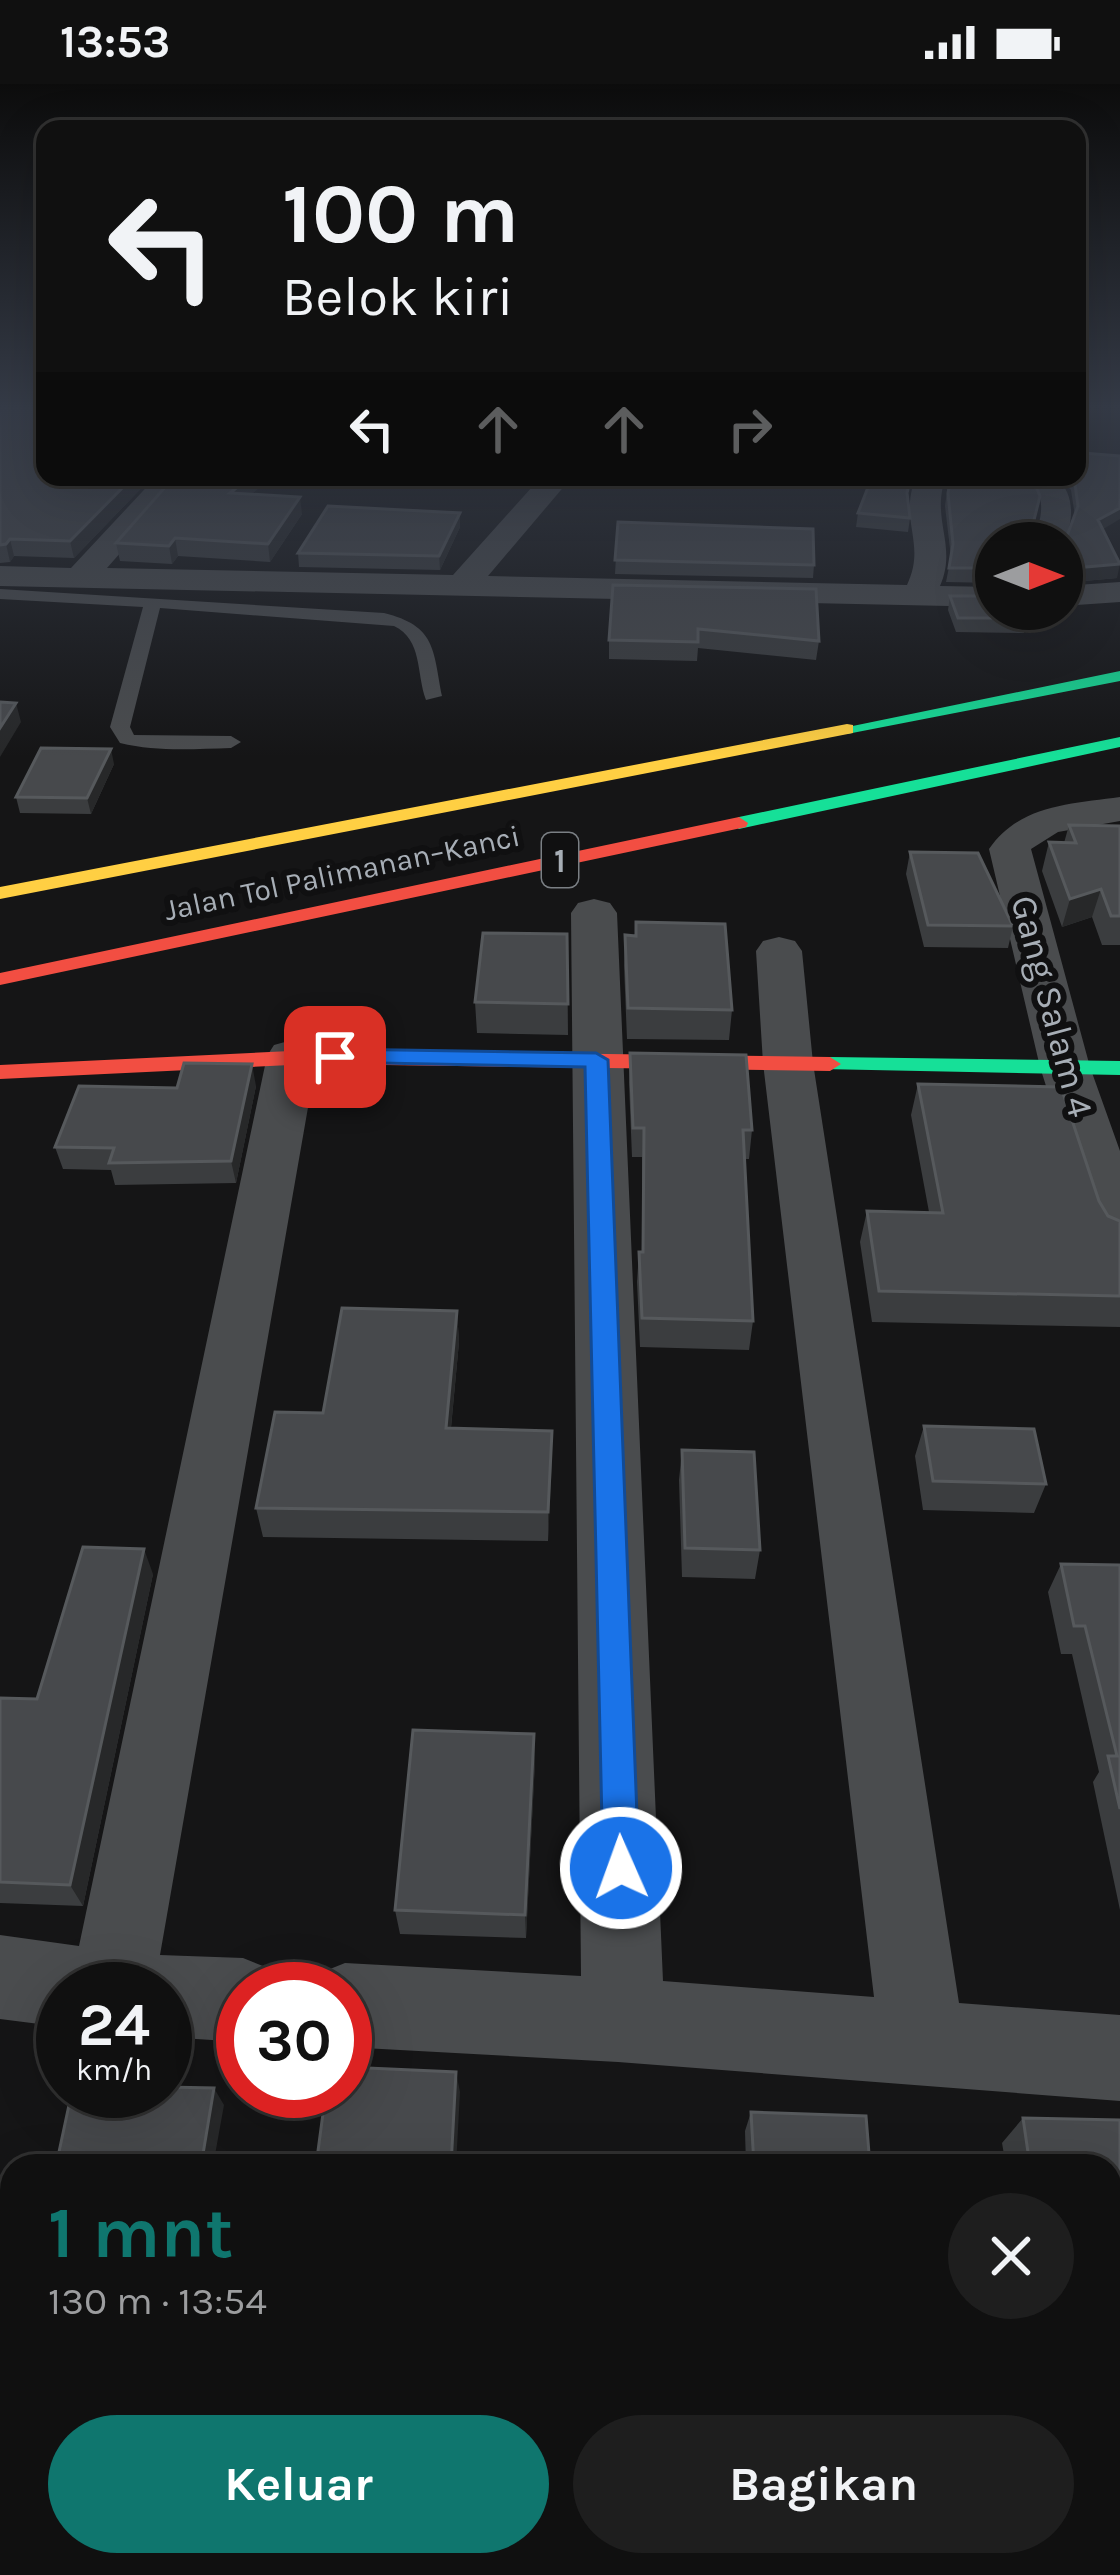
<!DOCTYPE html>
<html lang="id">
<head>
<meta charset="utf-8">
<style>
	:root { --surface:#101010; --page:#1e1e1e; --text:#f1f3f6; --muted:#9c9d9f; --line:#303030; --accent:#0f766e }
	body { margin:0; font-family:Karla,sans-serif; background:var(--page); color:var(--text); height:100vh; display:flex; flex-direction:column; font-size:45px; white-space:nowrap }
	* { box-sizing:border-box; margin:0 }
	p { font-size:39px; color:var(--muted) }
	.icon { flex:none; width:66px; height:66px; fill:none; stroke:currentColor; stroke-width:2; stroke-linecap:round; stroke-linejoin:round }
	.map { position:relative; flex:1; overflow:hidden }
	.side { position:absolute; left:0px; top:2070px; width:1122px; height:423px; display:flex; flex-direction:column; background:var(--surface); border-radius:36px 36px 0 0; box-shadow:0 12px 48px #0002,0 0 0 3px var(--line) }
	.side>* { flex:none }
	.hud { position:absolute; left:36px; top:36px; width:1050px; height:366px; border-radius:24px; box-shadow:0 12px 48px #0002,0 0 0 3px var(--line); background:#101010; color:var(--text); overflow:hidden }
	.needle { width:78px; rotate:90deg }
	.controls { position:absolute; left:975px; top:438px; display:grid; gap:24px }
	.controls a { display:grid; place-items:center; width:108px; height:108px; border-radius:50%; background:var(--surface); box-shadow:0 12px 48px #0002,0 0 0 3px var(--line); font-size:60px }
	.speed { position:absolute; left:36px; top:1878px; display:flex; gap:24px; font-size:60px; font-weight:700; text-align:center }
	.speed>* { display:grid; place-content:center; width:156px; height:156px; border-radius:50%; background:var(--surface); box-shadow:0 12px 48px #0002,0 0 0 3px var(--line); line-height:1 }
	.speed small { font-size:30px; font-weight:400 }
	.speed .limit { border:18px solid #d22; background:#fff; color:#111 }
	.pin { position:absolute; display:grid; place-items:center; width:102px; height:102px; color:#fff; margin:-51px; border-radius:24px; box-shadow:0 6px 18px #0006 }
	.me { position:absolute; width:132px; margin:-66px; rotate:358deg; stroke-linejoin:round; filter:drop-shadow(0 0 9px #0008) }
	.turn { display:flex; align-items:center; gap:42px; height:252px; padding:0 48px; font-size:54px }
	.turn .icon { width:156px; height:156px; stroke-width:2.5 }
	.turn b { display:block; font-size:84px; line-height:102px }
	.lanes { display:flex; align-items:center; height:114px; padding:0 48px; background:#0003; justify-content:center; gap:60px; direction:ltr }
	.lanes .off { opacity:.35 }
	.round { display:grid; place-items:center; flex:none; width:126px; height:126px; border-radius:63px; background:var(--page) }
	.head { display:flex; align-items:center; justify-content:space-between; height:204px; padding:0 48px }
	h1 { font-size:72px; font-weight:700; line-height:90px; color:var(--accent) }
	.cta { display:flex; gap:24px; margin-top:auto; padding:24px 48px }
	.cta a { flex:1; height:138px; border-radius:72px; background:var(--accent); color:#fff; font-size:48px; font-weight:700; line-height:138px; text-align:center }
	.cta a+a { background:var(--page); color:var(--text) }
	.status { display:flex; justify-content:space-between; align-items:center; height:84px; padding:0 60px; background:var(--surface); direction:ltr }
	.status svg { height:33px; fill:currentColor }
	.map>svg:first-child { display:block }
</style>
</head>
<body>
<div class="status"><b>13:53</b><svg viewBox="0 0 49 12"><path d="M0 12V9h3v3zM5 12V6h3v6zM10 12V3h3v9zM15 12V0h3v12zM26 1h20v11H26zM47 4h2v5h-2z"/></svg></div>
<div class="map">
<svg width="1120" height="2491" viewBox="0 0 1120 2491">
	<rect width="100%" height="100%" fill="#151516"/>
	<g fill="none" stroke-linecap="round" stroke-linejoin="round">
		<path fill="#4a4c4e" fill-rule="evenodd" d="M0 505 384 529C436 542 433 565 442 612L426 616C416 589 423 556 394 542L160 524 130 643 134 651 231 652 241 658 231 664C193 665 157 668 120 659L110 643 143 523 0 515Z"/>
		<path fill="#4a4c4e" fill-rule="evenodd" d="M156 393H187L107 484 453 491 541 393H572L488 492 907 501C927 459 898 437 916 393H946C930 435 958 461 940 502L996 503V523L0 502V482L71 484Z
			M397 393H470C454 407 413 407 397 393Z
			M1019 393H1056C1076 411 1074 439 1062 462L1032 459C1038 445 1047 420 1036 406 1031 401 1024 398 1019 393Z
			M1120 498V518L1062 522V502Z
			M1120 713V737L1058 748 1031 765 1090 983 1120 1067V1167L1100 1161 1092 1147 1040 983 989 765C1019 721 1070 720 1120 713Z
			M594 815 610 819 617 829 663 1897 874 1913 763 979 756 867 763 857 779 853 795 857 802 867 813 979 959 1919 1120 1931V2017L618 1978 345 1963V1905H310L315 1891 345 1879 581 1892 571 829 578 819Z
			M292 956 310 961 317 972 160 1871 243 1874 273 1886 280 1905H243V1958L165 1953V1905H63V1943L0 1935V1851L79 1862 267 972 274 961Z"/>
		<path fill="#16e098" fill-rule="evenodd" d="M1120 587V597L847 650 838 645Z
			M1120 653V663L739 745 730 739 739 733Z
			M830 973 1120 977V991L822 985V975Z"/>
		<path fill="#ffcf43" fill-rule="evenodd" d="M847 640 853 641V649L0 815V803Z"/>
		<path fill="#f24e42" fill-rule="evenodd" d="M739 733 748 739 746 743 0 901V889Z
			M311 966 830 973 841 980 830 987 311 980 0 995V981Z"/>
	</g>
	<path fill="#3b3d3f" d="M0 324 152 393 74 474 14 472 10 478 0 479Z
		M174 393H272L251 410 302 430 270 478 178 472 172 480 120 477 116 459Z
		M949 393H1032L1031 448 1067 452 1075 432 1071 406 1060 393H1077L1103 445 1117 494 1062 499V459H996V499L946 498 951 473 945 422Z
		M908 411 910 434 908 448 856 443 858 429Z
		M460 429V443L440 486 299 483 298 469Z
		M618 438 814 481 813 494 615 490Z
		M816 505 819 557 816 576 698 564 697 577 609 575V556Z
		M950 512 1027 534 1024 549 956 548 948 526Z
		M114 680 91 730 20 729 16 713Z
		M1069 741 1120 742V861H1102L1092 833 1062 843 1042 787 1049 758 1064 759Z
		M910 768 1013 842 1008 864 924 863 906 790Z
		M567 850 568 951 477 949 475 918Z
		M625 851 732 926 729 956 627 955 624 882Z
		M630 969 752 1046 749 1075H744L753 1237 749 1266 640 1263 637 1198 639 1168H642V1073H632L629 999Z
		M918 1000 1099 1117 1108 1132 1120 1137V1243L872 1238 860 1158 867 1127 929 1128 911 1031Z
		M256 1002 236 1099 115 1101 111 1086 63 1085 55 1063 177 1004Z
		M457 1227 459 1258 451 1344 552 1347 548 1457 263 1453 256 1424 323 1329Z
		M924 1342 1046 1400 1034 1429 923 1426 915 1372Z
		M682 1366 760 1466 755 1495 682 1493 679 1396Z
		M1061 1480 1120 1481V1826L1093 1698 1099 1688 1072 1570H1061L1048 1508Z
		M153 1490 83 1822 0 1819V1614L37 1615Z
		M535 1677 526 1854 400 1850 395 1826Z
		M751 2028 870 2082H746L745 2047Z
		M1023 2034 1120 2036V2367H1110V2082H1006L1002 2059Z"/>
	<path fill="#272829" d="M133 393H152L74 474 70 457Z
		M250 393H272L233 426 230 409Z
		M300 413 302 430 270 478 268 460Z
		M1120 424V435L1095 450 1098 436Z
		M460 429V443L440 486 439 472Z
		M175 454 178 472 172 480 169 462Z
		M10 455 14 472 10 478 6 460Z
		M1120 480 1117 494 1062 499V485Z
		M16 619 21 638 0 673V644Z
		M111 665 114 680 91 730 87 714Z
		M1101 805 1092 833 1062 843 1070 815Z
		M252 980 256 1002 236 1099 231 1077Z
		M457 1227 459 1258 448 1374 446 1344Z
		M552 1347V1377L548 1457V1428Z
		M144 1465 153 1490 83 1822 70 1801Z
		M534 1650 535 1677 526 1854 525 1831Z
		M456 1988 460 2008 456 2082H451Z
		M214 2004 224 2021 213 2082H201Z"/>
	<path fill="#47494c" stroke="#56595c" stroke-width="3" d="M0 324H45V393H133L70 457 10 455 6 460 0 461Z
		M1077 364 1083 369 1120 372V424L1098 436 1120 480 1062 485V459H996V484H949L953 460 948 409 951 393H1032L1040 412 1031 448 1067 452 1078 422 1074 393H1077Z
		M174 393H250L230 409 300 413 268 460 175 454 169 462 116 459Z
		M872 393H911L907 409 910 434 858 429Z
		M328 422 460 429 439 472 298 469Z
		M618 438 813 445 814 481 615 476Z
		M613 501 816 505 819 557 698 545V558L609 556Z
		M950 512H996V525H1023L1027 534H958Z
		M0 618 16 619 0 644Z
		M41 664 111 665 87 714 16 713Z
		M1069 741 1120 742V832H1111L1101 805 1070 815 1049 758 1076 759Z
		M910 768 978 769 1013 842 928 841Z
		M636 838 725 840 732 926 628 924 625 851 636 852Z
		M483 849 567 850 568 920 475 918Z
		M630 969 746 971 752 1046H743L753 1237 642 1234 639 1168H643L644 1044H633Z
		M184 979 252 980 231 1077 109 1079 114 1064 55 1063 79 1002 177 1004Z
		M918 1000 1061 1003 1099 1117 1108 1132 1120 1137V1212L879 1207 867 1127 943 1129Z
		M342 1224 457 1227 446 1344 552 1347 548 1428 256 1424 275 1328 323 1329Z
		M924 1342 1034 1345 1046 1400 933 1397Z
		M682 1366 754 1368 760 1466 685 1464Z
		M83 1463 144 1465 70 1801 0 1798V1614L37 1615Z
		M1061 1480 1120 1481V1725L1108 1672H1117L1085 1542H1074Z
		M413 1646 534 1650 525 1831 395 1826Z
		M345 1983 456 1988 451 2082H316L326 2007H345Z
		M165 2003 214 2004 201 2082H56L72 2007H165Z
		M751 2028 866 2032 870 2082H754Z
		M1023 2034 1120 2036V2353H1110V2082H1030Z
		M601 2079 672 2082H601Z
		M627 2481H1105L1106 2491H627Z"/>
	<linearGradient id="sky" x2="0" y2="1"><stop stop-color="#0c0c0c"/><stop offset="0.48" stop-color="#353b47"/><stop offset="1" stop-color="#353b47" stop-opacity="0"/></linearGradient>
	<rect width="1120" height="673" fill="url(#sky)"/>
	<path fill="#1a73e8" stroke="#114b97" stroke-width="3" d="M335 965 596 969 608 976 639 1784 634 1796 621 1801 608 1796 603 1784 585 983 327 978 324 973Z"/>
	<g text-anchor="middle" stroke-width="12" stroke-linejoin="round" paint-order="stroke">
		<g font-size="30" fill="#a7aeb6" stroke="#101011">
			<text transform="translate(342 789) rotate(-12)" y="10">Jalan Tol Palimanan–Kanci</text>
		</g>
		<rect fill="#101011" stroke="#7a7f84" stroke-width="3" x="542" y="749" width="36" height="54" rx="9"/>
		<g font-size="33" font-weight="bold" fill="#a7aeb6">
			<text x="560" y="788">1</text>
		</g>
		<g font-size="36" fill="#a7aeb6" stroke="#101011">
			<text transform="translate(1053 922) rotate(75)" y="13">Gang Salam 4</text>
		</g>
	</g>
</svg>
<div class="controls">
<a><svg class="needle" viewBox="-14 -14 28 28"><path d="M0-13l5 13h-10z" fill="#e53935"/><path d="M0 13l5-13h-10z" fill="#9c9d9f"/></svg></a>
</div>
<div class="speed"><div>24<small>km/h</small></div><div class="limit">30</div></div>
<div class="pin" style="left:335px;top:973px;background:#d93025"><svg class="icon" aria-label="arrive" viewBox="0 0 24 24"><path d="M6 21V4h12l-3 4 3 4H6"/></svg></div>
<svg class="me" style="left:621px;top:1784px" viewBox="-20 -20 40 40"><circle r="17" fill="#1a73e8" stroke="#fff" stroke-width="3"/><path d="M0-11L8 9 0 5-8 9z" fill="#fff"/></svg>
<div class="hud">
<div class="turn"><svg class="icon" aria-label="left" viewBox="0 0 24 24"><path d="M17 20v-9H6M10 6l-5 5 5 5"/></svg><div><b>100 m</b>Belok kiri</div></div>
<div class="lanes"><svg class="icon" aria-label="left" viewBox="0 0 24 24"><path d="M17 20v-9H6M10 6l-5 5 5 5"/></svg><svg class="icon off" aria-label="ahead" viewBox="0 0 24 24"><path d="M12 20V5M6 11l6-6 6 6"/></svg><svg class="icon off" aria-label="ahead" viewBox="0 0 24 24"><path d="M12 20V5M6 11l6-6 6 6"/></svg><svg class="icon off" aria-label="right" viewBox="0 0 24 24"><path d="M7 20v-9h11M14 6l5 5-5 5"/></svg></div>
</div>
<section class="side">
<div class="head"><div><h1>1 mnt</h1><p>130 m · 13:54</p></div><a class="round"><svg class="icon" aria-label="close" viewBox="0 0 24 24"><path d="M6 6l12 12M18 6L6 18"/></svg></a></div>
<div class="cta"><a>Keluar</a><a>Bagikan</a></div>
</section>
</div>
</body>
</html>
